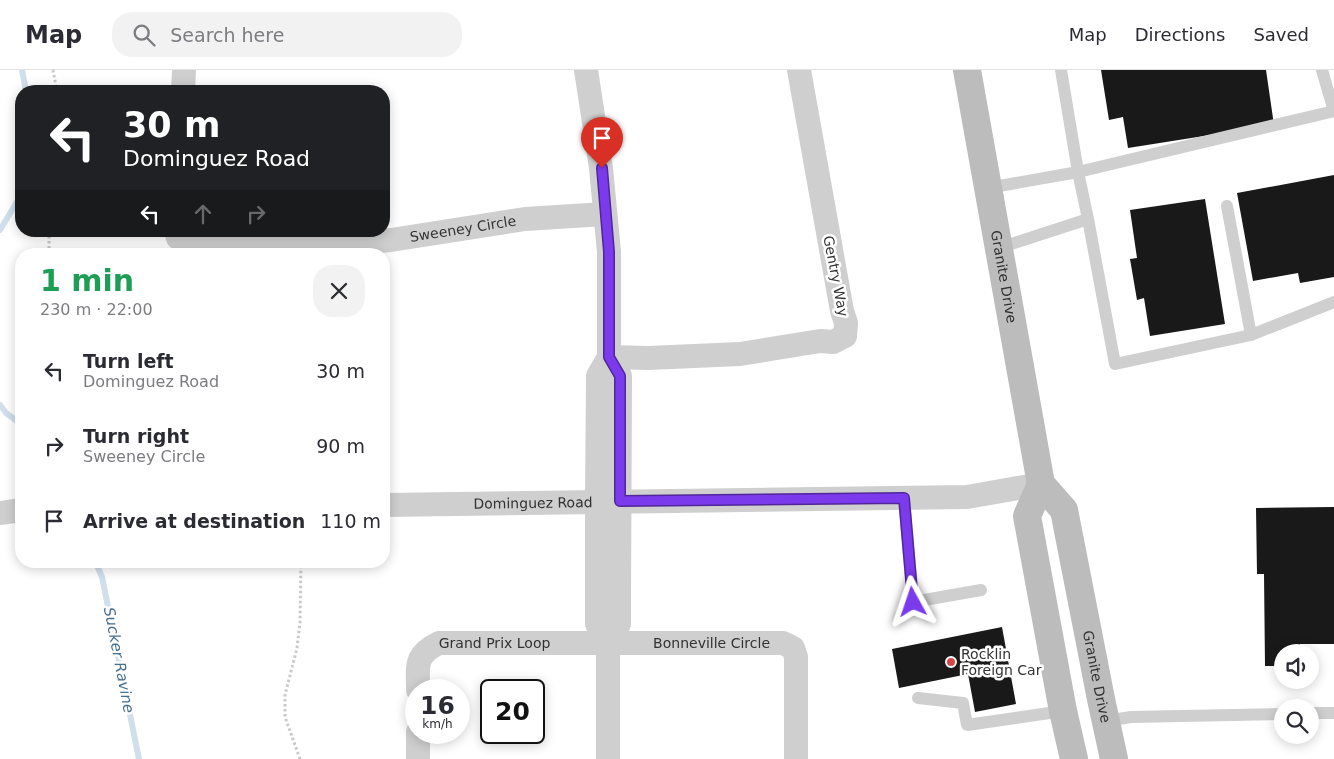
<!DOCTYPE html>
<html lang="en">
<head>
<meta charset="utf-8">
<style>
	:root { --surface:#fff; --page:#f2f2f3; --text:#2b2b33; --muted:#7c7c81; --line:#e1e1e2 }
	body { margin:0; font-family:"DejaVu Sans",sans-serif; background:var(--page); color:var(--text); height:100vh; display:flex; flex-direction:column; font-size:19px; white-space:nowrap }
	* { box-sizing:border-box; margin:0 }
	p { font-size:16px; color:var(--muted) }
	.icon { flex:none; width:28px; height:28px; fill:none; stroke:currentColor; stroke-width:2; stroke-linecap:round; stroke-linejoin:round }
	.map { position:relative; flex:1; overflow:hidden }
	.details { position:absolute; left:15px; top:178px; width:375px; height:320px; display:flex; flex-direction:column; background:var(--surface); border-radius:20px; box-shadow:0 2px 12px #0003 }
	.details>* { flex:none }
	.guide { position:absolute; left:15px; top:15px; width:375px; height:152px; border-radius:20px; box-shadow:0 2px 12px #0003; background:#202124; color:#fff; overflow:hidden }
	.fabs { position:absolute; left:1274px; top:574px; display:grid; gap:10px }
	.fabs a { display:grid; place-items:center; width:45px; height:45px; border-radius:50%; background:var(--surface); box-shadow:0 2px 12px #0003; font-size:25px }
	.speed { position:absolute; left:405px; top:609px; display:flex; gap:10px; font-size:25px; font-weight:700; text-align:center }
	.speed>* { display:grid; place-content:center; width:65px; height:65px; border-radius:50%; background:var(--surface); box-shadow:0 2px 12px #0003; line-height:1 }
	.speed small { font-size:12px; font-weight:400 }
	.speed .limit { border:2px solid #111; border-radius:8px; background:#fff; color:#111 }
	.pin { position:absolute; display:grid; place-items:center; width:42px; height:42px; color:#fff; margin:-51px -21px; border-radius:50% 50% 50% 0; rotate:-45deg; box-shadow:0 0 5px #0007 }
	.pin .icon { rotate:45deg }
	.me { position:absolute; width:55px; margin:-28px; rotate:355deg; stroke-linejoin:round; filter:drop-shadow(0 0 4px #0008) }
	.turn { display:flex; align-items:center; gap:18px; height:105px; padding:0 25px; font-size:22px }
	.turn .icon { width:65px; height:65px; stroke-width:2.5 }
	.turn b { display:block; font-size:35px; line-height:42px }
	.lanes { display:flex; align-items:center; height:48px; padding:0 25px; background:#0003; justify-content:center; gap:25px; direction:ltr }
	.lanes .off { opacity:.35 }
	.round { display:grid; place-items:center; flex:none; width:52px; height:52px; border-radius:20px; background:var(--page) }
	.overview { display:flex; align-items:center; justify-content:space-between; height:85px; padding:0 25px }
	h1 { font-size:30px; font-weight:800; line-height:38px; color:#1e9e55 }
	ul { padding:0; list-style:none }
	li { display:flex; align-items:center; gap:15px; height:75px; padding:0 25px }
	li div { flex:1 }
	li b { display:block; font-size:19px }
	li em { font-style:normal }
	header { display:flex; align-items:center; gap:30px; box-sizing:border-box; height:70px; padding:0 25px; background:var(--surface); border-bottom:1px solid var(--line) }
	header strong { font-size:24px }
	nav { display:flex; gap:28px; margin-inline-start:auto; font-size:18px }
	.search { width:350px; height:45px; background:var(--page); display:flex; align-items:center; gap:12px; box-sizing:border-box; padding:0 18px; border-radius:20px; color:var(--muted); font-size:19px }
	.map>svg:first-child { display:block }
</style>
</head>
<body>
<header>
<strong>Map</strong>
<div class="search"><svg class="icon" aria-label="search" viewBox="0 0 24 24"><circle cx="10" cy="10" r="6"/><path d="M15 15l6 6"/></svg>Search here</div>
<nav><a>Map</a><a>Directions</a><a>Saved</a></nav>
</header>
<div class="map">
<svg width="1334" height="689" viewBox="0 0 1334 689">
	<rect width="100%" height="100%" fill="#fff"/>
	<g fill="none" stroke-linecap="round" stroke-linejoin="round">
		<path stroke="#d0dfeb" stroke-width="6" d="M22 0 26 21
			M0 160 21 125
			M0 335 6 343 21 354
			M95 491 102 507 139 689"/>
	</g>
	<path fill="#191919" d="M1101 0H1266L1274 55 1128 78 1123 47 1109 50Z
		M1334 105V207L1300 213 1298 203 1253 211 1237 123Z
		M1205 129 1225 254 1150 266 1144 228 1137 230 1130 189 1137 188 1130 140Z
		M1334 437V574H1300V582H1282V596H1265L1264 504H1257L1256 438Z
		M1002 557 1016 634 975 642 968 604 899 618 892 579Z"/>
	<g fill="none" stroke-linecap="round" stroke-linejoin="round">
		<path stroke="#c9c9c9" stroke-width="3" stroke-dasharray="2.5 2.5" stroke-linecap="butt" d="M53 0 57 21
			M49 161V184
			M300 689 285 647V625L297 578 300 552 301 491"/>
		<path stroke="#cfcfcf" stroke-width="12" d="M1061 0 1078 102 1088 149
			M988 118 1078 102 1334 41 1322 0
			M1227 136 1251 265
			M999 178 1088 149 1115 294 1251 265 1334 232
			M904 428 913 532 981 520
			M918 628 963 633 967 655 1063 641
			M1310 643H1334
			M1106 651 1131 647 1282 644"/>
		<g stroke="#cfcfcf" stroke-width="24">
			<path d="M586 0 601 98 609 182V287L598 306 597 432V554L608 573V689"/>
			<path d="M183 21 184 0"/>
			<path id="s1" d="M176 161 178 168 190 172 204 171 344 174 391 170 525 149 605 144"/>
			<path d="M609 287 648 288 740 284 820 271 833 272 845 266 846 253 842 241 799 0"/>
			<path id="s2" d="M384 435 967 427 1041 414"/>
			<path d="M0 443 21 440"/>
			<path d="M608 573 619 554V529L620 306 609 287"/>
			<path id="s3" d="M418 620C418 596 414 585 439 573H783L793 578 796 587V689"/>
			<path d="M418 689V662"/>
		</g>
		<g stroke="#bcbcbc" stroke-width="28">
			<path id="s4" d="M967 0 1041 414 1064 440 1101 629 1114 689"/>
			<path d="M1041 414 1027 446 1063 641 1074 689"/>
		</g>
	</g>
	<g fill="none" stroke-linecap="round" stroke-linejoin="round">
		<defs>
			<path id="route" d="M602 98 609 182V287L620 306V431L904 428 913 532"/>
		</defs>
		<use href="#route" stroke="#51269a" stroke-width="12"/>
		<use href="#route" stroke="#7c3aed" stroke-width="9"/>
	</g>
	<circle fill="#d74648" stroke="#fff" stroke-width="2" cx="951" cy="592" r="5"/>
	<g text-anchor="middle" stroke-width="5" stroke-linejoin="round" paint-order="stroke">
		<g font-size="14" fill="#323232" stroke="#fff">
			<text dy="5" stroke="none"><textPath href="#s1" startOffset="294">Sweeney Circle</textPath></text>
			<text transform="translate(836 206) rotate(79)" y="5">Gentry Way</text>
			<text dy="5" stroke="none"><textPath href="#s4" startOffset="210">Granite Drive</textPath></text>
			<text dy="5" stroke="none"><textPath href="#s2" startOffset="149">Dominguez Road</textPath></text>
			<text dy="5" stroke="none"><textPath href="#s3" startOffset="329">Bonneville Circle</textPath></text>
			<text dy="5" stroke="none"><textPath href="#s3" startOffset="112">Grand Prix Loop</textPath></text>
			<text dy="5" stroke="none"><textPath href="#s4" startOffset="625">Granite Drive</textPath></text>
		</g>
		<g font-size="14" fill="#323232" stroke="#fff" text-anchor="start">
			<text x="961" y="589">Rocklin<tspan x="961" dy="16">Foreign Car</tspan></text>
		</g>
		<g font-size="15" font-style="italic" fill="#466e8e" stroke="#fff">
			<text transform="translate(119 590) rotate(79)" y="5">Sucker Ravine</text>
		</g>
	</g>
</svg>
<div class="fabs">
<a><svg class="icon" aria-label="sound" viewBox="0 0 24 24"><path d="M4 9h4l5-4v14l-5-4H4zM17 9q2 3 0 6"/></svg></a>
<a><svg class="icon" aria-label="search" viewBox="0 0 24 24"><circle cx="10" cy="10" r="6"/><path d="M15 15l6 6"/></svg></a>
</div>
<div class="speed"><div>16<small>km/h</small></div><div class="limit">20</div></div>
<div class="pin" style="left:602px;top:98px;background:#d93025"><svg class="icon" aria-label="arrive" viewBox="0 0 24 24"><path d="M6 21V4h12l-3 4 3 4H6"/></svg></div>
<svg class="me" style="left:913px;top:532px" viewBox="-20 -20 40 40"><path d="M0-17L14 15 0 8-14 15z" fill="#7c3aed" stroke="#fff" stroke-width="4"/></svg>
<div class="guide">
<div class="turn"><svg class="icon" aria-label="left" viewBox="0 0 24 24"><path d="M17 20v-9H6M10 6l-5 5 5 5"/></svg><div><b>30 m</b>Dominguez Road</div></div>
<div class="lanes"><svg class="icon" aria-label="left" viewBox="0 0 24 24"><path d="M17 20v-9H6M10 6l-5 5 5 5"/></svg><svg class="icon off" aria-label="ahead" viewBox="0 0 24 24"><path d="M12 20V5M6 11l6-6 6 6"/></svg><svg class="icon off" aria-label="right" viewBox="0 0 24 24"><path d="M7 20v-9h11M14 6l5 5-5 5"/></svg></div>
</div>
<section class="details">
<div class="overview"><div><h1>1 min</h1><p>230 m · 22:00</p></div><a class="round"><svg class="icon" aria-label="close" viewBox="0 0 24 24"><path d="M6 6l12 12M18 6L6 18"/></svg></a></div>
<ul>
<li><svg class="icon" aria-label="left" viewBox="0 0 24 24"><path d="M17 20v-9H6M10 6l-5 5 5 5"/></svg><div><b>Turn left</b><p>Dominguez Road</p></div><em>30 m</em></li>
<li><svg class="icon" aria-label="right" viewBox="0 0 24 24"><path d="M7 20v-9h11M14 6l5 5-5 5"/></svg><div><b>Turn right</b><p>Sweeney Circle</p></div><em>90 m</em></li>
<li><svg class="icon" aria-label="arrive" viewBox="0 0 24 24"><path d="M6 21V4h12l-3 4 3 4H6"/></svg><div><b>Arrive at destination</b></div><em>110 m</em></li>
</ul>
</section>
</div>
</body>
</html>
